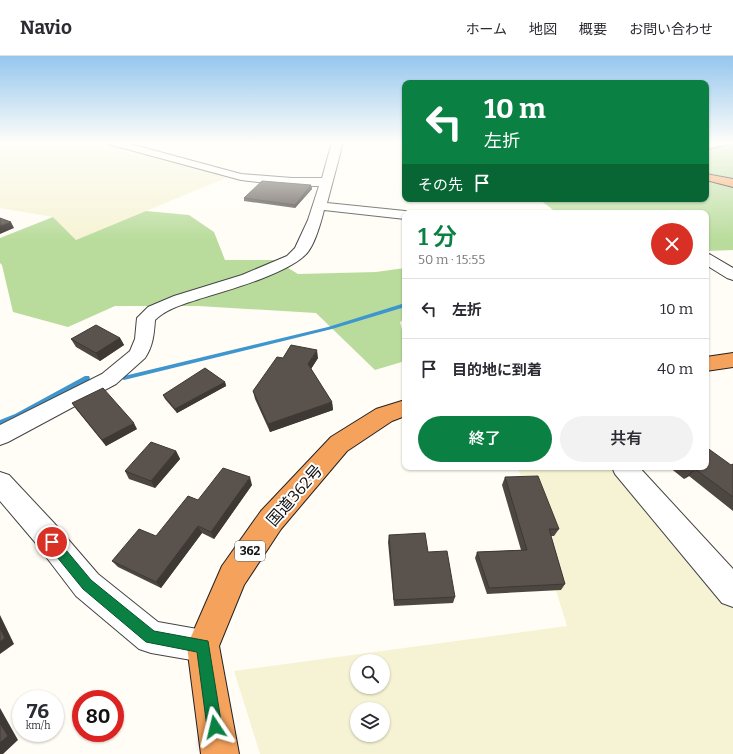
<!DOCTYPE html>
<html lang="ja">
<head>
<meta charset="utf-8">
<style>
	:root { --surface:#fff; --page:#f2f2f3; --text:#2b2b33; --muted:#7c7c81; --line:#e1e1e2; --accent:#0b8043 }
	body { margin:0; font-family:Bitter,"Noto Sans JP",serif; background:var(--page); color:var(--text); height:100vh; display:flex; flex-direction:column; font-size:15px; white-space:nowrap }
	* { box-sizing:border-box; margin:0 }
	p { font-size:13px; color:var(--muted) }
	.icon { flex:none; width:22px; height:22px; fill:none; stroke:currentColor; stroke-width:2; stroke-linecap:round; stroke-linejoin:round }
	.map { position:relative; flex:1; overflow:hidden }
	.drawer { position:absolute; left:402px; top:154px; width:307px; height:260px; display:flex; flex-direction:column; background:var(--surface); border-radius:8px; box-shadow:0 1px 3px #0004 }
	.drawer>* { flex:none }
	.hud { position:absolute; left:402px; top:24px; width:307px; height:122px; border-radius:8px; box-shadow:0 1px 3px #0004; background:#0b8043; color:#fff; overflow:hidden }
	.controls { position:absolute; left:350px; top:598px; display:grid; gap:8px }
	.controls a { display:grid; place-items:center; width:40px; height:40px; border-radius:50%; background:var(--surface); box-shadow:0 1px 3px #0004; font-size:20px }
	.speed { position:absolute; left:12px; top:634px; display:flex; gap:8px; font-size:20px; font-weight:700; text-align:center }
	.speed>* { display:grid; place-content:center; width:52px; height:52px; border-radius:50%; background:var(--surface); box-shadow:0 1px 3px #0004; line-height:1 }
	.speed small { font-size:10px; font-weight:400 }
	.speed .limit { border:6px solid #d22; background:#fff; color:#111 }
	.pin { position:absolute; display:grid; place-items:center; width:34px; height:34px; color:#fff; margin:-17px; border:2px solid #fff; border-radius:50%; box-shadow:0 1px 4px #0007 }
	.me { position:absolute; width:44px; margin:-22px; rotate:350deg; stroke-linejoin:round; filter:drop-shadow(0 0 3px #0008) }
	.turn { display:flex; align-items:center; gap:14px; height:84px; padding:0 16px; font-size:18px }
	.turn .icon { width:52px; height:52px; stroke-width:2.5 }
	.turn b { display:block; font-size:28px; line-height:34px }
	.then { display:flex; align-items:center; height:38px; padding:0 16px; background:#0003; gap:8px; font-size:15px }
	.round { display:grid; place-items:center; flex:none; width:42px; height:42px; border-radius:21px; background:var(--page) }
	.overview { display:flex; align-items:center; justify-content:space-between; height:68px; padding:0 16px }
	h1 { font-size:24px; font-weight:600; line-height:30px; color:var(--accent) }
	.cta { display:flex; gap:8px; margin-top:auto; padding:8px 16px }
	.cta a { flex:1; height:46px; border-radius:24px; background:var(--accent); color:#fff; font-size:16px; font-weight:600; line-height:46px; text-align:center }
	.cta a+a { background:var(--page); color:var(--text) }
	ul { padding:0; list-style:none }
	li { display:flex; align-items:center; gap:12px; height:60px; padding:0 16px; border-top:1px solid var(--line) }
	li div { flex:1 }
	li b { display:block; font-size:15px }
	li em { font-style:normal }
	header { display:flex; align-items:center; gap:24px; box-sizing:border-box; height:56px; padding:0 20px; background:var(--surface); border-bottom:1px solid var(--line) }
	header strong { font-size:19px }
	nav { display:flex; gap:22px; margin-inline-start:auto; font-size:14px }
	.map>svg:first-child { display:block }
</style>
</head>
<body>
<header>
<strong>Navio</strong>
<nav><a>ホーム</a><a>地図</a><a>概要</a><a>お問い合わせ</a></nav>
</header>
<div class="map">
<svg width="733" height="698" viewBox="0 0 733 698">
	<rect width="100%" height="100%" fill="#fffdf5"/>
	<path fill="#f6f3d4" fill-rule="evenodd" d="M0 86H142L130 90 233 119 76 184 53 161 0 152Z
		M223 86H284L249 95Z
		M518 411H626L733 536V698H260L234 615 567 570ZM357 605H383V631H357ZM357 653H383V679H357Z"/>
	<path fill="#b9dc9c" d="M706 86H733V125L706 118Z
		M706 125 733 131V194L706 195V157H557L539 143H706Z
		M146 155 189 159 214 176 225 204H275L298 218 376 216 405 212V263L400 266 405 285V305L375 314 316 257 198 250H115L68 271 13 256 2 209 0 207V182L53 161 76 184Z"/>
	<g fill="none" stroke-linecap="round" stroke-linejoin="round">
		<path fill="#3f96cf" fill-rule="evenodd" d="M405 247V251L332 273 124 324 121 322 124 320 328 271Z
			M85 320H89L90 322 89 324 21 362 0 370V364L15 358Z"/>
		<defs>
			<path id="minor" d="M107 86H123L241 118 292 122H322L332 86H342L340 98 327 147 405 155 410 157H405V163L324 154C321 166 315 188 307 197 290 217 226 235 199 243 184 248 166 253 155 264 154 278 153 290 145 302L116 328 8 386 0 389V369L102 318 130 295 135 283 137 262 148 251 174 240 242 219 287 200 295 192 308 164 319 130H292L241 124 108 88Z
				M711 86H725L726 87 725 89 706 93V87Z
				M706 197 711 199 733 212V224L727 222 706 209Z
				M612 411H639L733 513V551L722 547 615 418Z
				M0 416 9 419 54 467 98 518 158 566 203 574 215 578 219 590 215 602 203 606 151 597 139 593 76 540 34 485 0 445Z"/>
			<path id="highway" d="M706 118 733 123V131L706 124Z
				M733 297V311L706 315V301Z
				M405 344V360L392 365 347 395 281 473 244 529 219 590 239 698H201L187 590 222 510 261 455 331 381 376 353Z"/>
		</defs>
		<use href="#minor" stroke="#444" stroke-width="2"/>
		<use href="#highway" stroke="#222" stroke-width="2"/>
		<use href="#minor" fill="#fff" fill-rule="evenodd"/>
		<use href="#highway" fill="#f5a25d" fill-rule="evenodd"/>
	</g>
	<path fill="#4d4742" d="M311 129 312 133 295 152 244 145V142Z
		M120 282 124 289 100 305 76 291 71 283Z
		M283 302H318L311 313 332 346 333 354 270 376 255 343 253 335Z
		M225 326 226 330 177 357 165 343 163 339Z
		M72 347 137 373 106 390 76 353Z
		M176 395 180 403 155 432 129 423 125 415Z
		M733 408V455L689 420 684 423 669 411H706L731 409Z
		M505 421 559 473 554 480H551L565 528 561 534 487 538 475 502 477 496 521 494 502 429Z
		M252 429 214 483 202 477 161 532 118 511 112 505 156 480 198 444Z
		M389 479 428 496 455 541 453 547 394 550 388 486Z"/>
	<path fill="#3f3936" d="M311 129 312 133 295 152V149Z
		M11 166 14 172 0 178V170Z
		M120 282 124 289 100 305 96 297Z
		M317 294 318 302 309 316 308 308Z
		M225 326 226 330 177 357 175 353Z
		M332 346 333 354 270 376 268 368Z
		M134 367 137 373 106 390 102 384Z
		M176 395 180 403 155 432 151 425Z
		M695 413 689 420 684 423 691 416Z
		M250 421 252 429 214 483 211 476Z
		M198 470 202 477 161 532 156 526Z
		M0 559 14 588 0 598Z
		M0 652 18 684 3 698H0Z"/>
	<path fill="#5a524d" stroke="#3f3936" d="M262 125 311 129 295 149 244 142Z
		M0 162 11 166 0 170Z
		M96 269 120 282 96 297 71 283Z
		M291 289 317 294 308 308 332 346 268 368 253 335 277 301 283 302Z
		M205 312 225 326 175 353 163 339Z
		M103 332 134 367 102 384 72 347Z
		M151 386 176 395 151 425 125 415Z
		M706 391 731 409 733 408V441L695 413 691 416 685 411H706Z
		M223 412 250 421 211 476 198 470 156 526 112 505 139 473 156 480 188 440 198 444Z
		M538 420 559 473H549L565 528 489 532 477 496 527 494 505 421Z
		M425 477 428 496 447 495 455 541 394 544 389 479Z
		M0 572 5 582 0 586Z
		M0 667 8 680 0 687Z"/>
	<linearGradient id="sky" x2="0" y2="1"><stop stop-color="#95c6ee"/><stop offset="0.47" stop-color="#fffefa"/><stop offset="1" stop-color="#fffefa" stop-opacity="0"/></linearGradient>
	<rect width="733" height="184" fill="url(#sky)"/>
	<path fill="#0b8043" stroke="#07532c" d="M52 481 56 482 91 524 154 575 208 585 222 671 220 676 215 678 210 676 207 671 197 596 146 586 83 533 48 490 46 486 48 482Z"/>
	<g text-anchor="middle" stroke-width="4" stroke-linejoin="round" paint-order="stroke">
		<rect fill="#fff" stroke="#585858" stroke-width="1" x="235" y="485" width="30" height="20" rx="3"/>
		<g font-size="12" font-weight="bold" fill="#111">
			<text x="250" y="499">362</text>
		</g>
		<g font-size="16" fill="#111" stroke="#fff">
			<text transform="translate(294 439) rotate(-49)" y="6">国道362号</text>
		</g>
	</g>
</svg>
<div class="controls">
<a><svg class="icon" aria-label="search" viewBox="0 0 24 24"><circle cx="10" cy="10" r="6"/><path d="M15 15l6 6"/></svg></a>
<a><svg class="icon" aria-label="layers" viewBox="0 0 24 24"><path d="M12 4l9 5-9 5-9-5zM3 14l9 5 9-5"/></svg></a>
</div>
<div class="speed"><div>76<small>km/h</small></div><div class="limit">80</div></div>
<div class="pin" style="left:52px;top:486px;background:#d93025"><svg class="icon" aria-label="arrive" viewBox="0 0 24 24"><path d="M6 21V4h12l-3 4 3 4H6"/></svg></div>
<svg class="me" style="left:215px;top:671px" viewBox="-20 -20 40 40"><path d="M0-17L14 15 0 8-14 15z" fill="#0b8043" stroke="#fff" stroke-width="4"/></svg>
<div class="hud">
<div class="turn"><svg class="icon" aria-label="left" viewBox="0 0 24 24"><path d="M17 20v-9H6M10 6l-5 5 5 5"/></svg><div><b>10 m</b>左折</div></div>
<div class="then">その先<svg class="icon" aria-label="arrive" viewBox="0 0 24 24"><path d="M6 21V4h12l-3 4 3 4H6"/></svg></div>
</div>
<section class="drawer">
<div class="overview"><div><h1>1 分</h1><p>50 m · 15:55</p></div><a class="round" style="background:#d93025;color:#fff"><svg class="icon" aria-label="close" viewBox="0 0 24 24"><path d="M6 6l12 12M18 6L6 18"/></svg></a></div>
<ul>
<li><svg class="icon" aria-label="left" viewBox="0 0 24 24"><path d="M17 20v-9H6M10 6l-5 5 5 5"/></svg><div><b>左折</b></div><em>10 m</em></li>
<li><svg class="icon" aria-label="arrive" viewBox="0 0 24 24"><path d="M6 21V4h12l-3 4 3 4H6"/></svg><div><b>目的地に到着</b></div><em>40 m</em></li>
</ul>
<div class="cta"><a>終了</a><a>共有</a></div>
</section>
</div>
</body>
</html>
